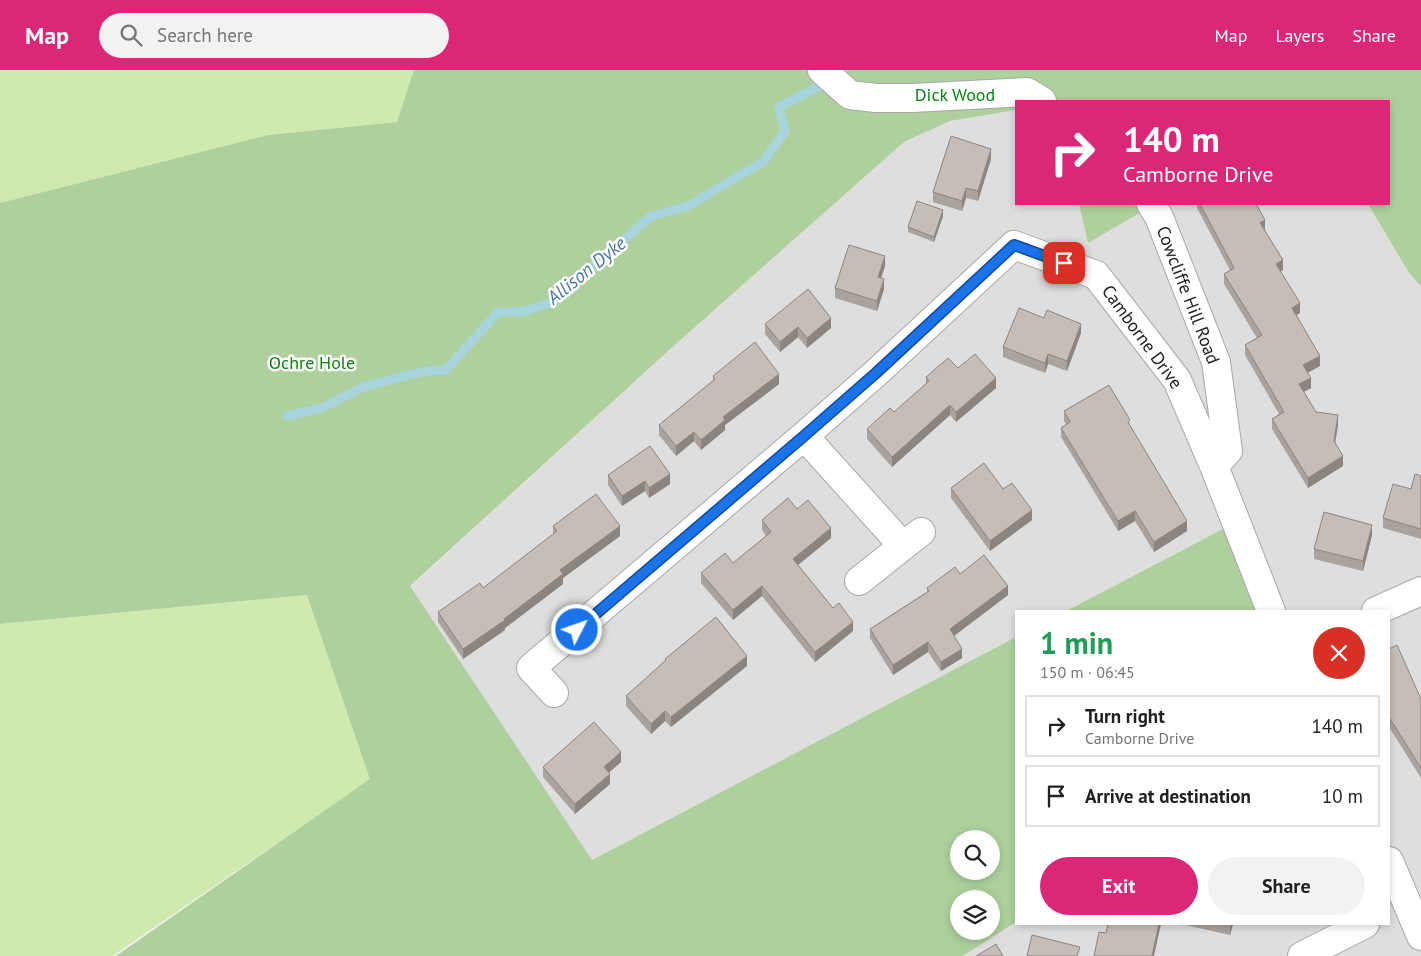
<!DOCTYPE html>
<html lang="en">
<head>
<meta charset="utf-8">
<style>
	:root { --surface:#fff; --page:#f2f2f2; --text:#202124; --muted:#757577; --line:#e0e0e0; --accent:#db2777 }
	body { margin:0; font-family:"PT Sans",sans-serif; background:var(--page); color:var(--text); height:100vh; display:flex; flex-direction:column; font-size:19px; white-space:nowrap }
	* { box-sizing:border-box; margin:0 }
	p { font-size:16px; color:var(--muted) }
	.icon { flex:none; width:28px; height:28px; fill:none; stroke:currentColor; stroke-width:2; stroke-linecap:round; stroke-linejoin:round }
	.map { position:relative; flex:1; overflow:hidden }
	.details { position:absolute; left:1015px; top:540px; width:375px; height:315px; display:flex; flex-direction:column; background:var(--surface); border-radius:0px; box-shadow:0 2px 8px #0003 }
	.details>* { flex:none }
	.top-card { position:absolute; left:1015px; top:30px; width:375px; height:105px; border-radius:0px; box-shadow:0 2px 8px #0003; background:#db2777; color:#fff; overflow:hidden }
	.fabs { position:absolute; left:950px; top:760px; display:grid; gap:10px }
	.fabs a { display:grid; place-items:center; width:50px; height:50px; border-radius:50%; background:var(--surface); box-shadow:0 2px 8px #0003; font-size:25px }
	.pin { position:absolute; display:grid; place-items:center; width:42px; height:42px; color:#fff; margin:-21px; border-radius:10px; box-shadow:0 2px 8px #0006 }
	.me { position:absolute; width:55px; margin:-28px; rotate:49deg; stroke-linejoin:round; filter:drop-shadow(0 0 4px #0008) }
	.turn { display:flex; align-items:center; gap:18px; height:105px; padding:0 25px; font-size:22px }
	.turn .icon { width:65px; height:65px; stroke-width:2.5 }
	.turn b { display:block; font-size:35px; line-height:42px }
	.round { display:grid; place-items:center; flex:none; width:52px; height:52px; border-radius:26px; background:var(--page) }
	.headline { display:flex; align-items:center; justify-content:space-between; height:85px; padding:0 25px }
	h1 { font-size:30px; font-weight:600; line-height:38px; color:#1e9e55 }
	.cta { display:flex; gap:10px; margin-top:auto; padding:10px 25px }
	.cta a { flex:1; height:58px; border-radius:30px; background:var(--accent); color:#fff; font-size:20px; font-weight:600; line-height:58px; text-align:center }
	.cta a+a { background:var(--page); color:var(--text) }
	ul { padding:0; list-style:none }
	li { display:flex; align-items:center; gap:15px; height:62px; margin:0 10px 8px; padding:0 15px; border:2px solid var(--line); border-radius:0px }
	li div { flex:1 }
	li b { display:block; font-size:19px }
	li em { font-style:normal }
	header { display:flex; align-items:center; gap:30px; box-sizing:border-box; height:70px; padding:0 25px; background:var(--accent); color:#fff }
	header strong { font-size:24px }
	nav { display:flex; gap:28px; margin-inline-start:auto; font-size:18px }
	.search { width:350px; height:45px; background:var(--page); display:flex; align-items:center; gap:12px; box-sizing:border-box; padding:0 18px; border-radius:28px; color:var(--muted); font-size:19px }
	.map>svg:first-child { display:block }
</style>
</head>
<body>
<header>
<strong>Map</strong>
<div class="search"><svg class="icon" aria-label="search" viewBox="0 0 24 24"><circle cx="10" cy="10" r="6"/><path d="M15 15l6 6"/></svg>Search here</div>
<nav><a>Map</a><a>Layers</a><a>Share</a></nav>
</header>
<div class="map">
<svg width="1421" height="886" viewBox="0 0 1421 886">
	<rect width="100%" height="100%" fill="#f1ede7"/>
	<path fill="#dfdede" d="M1016 40V134H1079L1088 172 1155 134H1368L1408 201 1421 217V886H963L1016 852V854H1389V541H1258L1225 458 1066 541H1016V567L592 790 410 517 677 273 904 72 950 51Z"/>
	<path fill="#ceeaae" d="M0 0H415L397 52 268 65 0 133Z
		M308 525 371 709 112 886H0V554Z"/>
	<path fill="#add09c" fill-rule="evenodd" d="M414 0H1421V217L1408 201 1368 134H1389V31H1016V40L950 51 904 72 677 273 410 516 592 790 1016 567V852L963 886H116L370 709 307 525 0 554V133L268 65 397 52ZM959 769H991V801H959ZM959 829H991V861H959Z
		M1079 134H1155L1088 173Z
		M1225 458 1258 541H1066Z"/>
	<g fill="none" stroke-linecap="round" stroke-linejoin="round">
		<path stroke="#a8d4de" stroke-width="9" d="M287 346 322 338 363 317 425 301 446 300 498 242H523L551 233 650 147 688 136 764 91 785 61 779 37 833 9 843 0"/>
		<defs>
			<path id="minor" d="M822 0 850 25 876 28H912L1027 22 1042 31
				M1151 134 1159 147 1216 292 1228 381 1214 396 1271 541
				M804 366 903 476 859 511
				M903 476 921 462
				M1376 541 1421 521
				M554 623 531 598 804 366 876 303 1014 175 1096 205 1177 310 1214 396
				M1389 791 1421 866
				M1302 886 1365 854"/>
		</defs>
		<use href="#minor" stroke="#a8a8a8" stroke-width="30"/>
		<use href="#minor" stroke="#fff" stroke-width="28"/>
	</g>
	<path fill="#aaa39d" d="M991 89 978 131 966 128 962 141 933 132V122Z
		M1197 134H1256L1265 160 1283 200 1280 202 1300 243 1297 245 1320 296 1308 303 1311 318 1304 322 1316 342 1338 355 1335 373 1343 396 1308 418 1272 359V349L1279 344 1245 285V275L1257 268 1224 214V204L1230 200 1197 138Z
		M943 146 934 172 908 162V157Z
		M885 196 881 208 884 219 877 241 835 228V218Z
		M1044 248 1081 263 1067 301 1048 294 1045 303 1003 287V277Z
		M765 254 831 258 807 278 798 267 780 282 765 264Z
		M958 298 996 318 956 352 950 345 892 397 867 369V359L894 342 926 314V307Z
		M713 306 779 314 725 355V360L701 380 694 371 676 386 659 365V355L713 311Z
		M1064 341 1130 357 1187 461 1154 482 1135 451 1118 461 1061 367V358L1066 354 1064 351Z
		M608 405 670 414 649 428 645 421 622 436 608 415Z
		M1421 406V469L1383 458V448L1411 419Z
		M951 418 1003 419 1032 450 990 481 951 428Z
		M797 439 831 468 798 495 833 538 853 561 815 592 762 526 733 550 701 513V503L733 493 766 466 762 460V450Z
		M553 456 620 466 563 508V514L505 558V560L463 589 438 552V542L483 518 553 465Z
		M1372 465 1363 501 1314 489V479Z
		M960 504 1008 525 954 566 962 588 941 601 928 582 893 605 870 568V559L927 522V518Z
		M1389 579 1421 629V708L1389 657Z
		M665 589 747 596 671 657 665 651 651 664 626 636V626L665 591Z
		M621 692 609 702 610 714 575 744 543 707V697Z
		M1185 854H1233L1230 865 1185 855Z"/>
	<path fill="#8b847f" d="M991 79V89L978 131V121Z
		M966 118V128L962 141V131Z
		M943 140V146L934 172V167Z
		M1265 150V160L1260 153Z
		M885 186V196L878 217V207Z
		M1283 190V200L1276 204V194Z
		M884 209V219L877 241V231Z
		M1300 233V243L1292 247V238Z
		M831 248V258L807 278V268Z
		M1081 254V263L1067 301V291Z
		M798 257V267L780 282V272Z
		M1048 284V294L1045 303V293Z
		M1320 286V296L1303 305V295Z
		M779 304V314L725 355V360L701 380V370L723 347Z
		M996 308V318L956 352V342Z
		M1311 308V318L1299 324V314Z
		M950 335V345L892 397V387Z
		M1338 345V355L1334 380V371Z
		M694 362V371L676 386V376Z
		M1343 386V396L1308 418V408Z
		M670 404V414L649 428V418Z
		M645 411V421L622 436V426Z
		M1032 440V450L990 481V471Z
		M1135 441V451L1118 461V451Z
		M1187 451V461L1154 482V472Z
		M1372 455V465L1363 501V491Z
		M620 456V466L563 508V514L505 558V560L463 589V579L504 549 560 500Z
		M831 458V468L793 499V489Z
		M762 516V526L733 550V540Z
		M1008 516V525L950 569V559Z
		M853 552V561L815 592V582Z
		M928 572V582L893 605V595Z
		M962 579V588L941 601V592Z
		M747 586V596L671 657V647Z
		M665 641V651L651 664V654Z
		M621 682V692L604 707V697Z
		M610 704V714L575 744V734Z
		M1159 854H1161L1154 886H1152Z
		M1231 854H1233L1230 865V855Z"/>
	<path fill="#c6bdb6" stroke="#8b847f" d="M951 66 991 79 978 121 966 118 962 131 933 122Z
		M917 131 943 140 934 167 908 157Z
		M1200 134H1256L1265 150 1260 153 1283 190 1276 194 1300 233 1292 238 1320 286 1303 295 1311 308 1299 314 1316 342 1338 345 1334 371 1343 386 1308 408 1272 349 1284 342 1245 275 1262 265 1224 204 1234 198Z
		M849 175 885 186 878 207 884 209 877 231 835 218Z
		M808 219 831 248 807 268 798 257 780 272 765 254Z
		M1019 238 1044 248 1047 240 1081 254 1067 291 1048 284 1045 293 1003 277Z
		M755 272 779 304 723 347 725 350 701 370 694 362 676 376 659 355 715 309 713 306Z
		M975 284 996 308 956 342 950 335 892 387 867 359 890 338 894 342 929 311 926 307 948 288 958 298Z
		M1109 315 1130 350 1128 352 1187 451 1154 472 1135 441 1118 451 1061 358 1070 352 1064 341Z
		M650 376 670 404 649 418 645 411 622 426 608 405Z
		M984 393 1003 419 1012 413 1032 440 990 471 951 418Z
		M1415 404 1421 406V459L1383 448 1393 414 1411 419Z
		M596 424 620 456 560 500 563 504 504 549 505 550 463 579 438 542 480 513 483 518 557 461 553 456Z
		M788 428 797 439 808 430 831 458 793 489 833 538 839 533 853 552 815 582 762 516 733 540 701 503 725 483 733 493 771 462 762 450Z
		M1324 442 1372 455 1363 491 1314 479Z
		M984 485 1008 516 950 559 962 579 941 592 928 572 893 595 870 559 929 521 927 518 955 497 960 504Z
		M716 547 747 586 671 647 665 641 651 654 626 626 666 590 665 589Z
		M1397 575 1421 629V698L1389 647V579Z
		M594 652 621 682 604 697 610 704 575 734 543 697Z
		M1108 854H1159L1152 886H1094L1099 862 1106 863Z
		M1032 865 1080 877 1077 886H1027Z
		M996 874 1003 886H976Z"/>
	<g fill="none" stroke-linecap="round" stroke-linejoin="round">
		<defs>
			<path id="route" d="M577 560 804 366 876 303 1014 175 1064 193"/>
		</defs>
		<use href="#route" stroke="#114b97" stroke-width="12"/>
		<use href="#route" stroke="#1a73e8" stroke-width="9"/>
	</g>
	<g text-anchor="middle" stroke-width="5" stroke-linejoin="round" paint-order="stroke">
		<g font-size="18" fill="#0c8211" stroke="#fff">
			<text x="955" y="31">Dick Wood</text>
			<text x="312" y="299">Ochre Hole</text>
		</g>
		<g font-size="18" fill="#212121" stroke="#fff">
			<text transform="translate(1188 225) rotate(69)" y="6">Cowcliffe Hill Road</text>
			<text transform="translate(1142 267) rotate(54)" y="6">Camborne Drive</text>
		</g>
		<g font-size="19" font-style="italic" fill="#4677a2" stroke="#fff">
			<text transform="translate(586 200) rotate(-39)" y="7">Allison Dyke</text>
		</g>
	</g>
</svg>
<div class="fabs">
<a><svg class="icon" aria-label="search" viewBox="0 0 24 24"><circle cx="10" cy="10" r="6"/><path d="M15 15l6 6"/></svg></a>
<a><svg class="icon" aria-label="layers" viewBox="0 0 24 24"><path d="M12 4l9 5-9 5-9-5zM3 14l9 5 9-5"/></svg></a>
</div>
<div class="pin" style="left:1064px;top:193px;background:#d93025"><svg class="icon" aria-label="arrive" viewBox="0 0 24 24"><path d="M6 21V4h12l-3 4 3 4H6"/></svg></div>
<svg class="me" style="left:577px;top:560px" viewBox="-20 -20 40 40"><circle r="17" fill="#1a73e8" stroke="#fff" stroke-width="3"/><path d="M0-11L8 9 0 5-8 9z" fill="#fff"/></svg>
<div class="top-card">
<div class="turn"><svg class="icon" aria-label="right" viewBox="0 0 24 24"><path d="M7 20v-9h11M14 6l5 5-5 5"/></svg><div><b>140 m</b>Camborne Drive</div></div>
</div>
<section class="details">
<div class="headline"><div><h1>1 min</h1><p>150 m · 06:45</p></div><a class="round" style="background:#d93025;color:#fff"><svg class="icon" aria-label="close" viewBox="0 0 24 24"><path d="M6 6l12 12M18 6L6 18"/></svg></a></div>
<ul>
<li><svg class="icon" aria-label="right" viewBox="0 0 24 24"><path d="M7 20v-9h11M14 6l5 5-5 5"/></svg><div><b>Turn right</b><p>Camborne Drive</p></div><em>140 m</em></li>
<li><svg class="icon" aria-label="arrive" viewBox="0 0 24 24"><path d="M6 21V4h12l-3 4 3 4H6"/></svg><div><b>Arrive at destination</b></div><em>10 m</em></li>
</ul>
<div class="cta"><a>Exit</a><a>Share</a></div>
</section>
</div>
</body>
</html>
